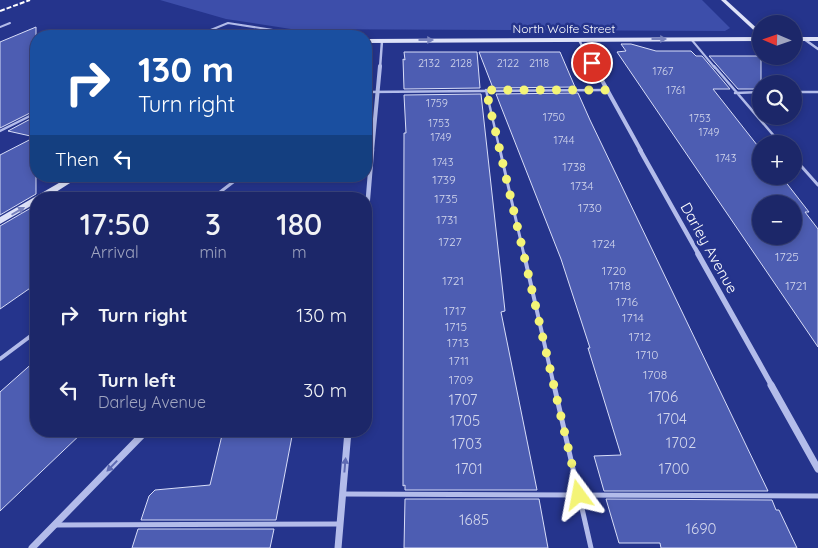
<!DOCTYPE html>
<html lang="en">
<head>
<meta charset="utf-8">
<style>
	:root { --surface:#1c2769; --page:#252f6f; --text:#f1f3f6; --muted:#a0a5c0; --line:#3a447d }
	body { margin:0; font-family:Quicksand,sans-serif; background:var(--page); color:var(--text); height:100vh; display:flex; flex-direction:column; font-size:19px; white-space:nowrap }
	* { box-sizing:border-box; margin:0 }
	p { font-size:16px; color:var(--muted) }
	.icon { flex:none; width:28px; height:28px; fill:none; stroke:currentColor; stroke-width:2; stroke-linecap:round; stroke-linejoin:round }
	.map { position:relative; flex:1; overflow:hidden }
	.side { position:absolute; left:30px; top:192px; width:342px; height:245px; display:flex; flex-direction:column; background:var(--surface); border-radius:20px; box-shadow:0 2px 8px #0003,0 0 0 1px var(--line) }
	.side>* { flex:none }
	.banner { position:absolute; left:30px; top:30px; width:342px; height:152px; border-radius:20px; box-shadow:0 2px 8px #0003,0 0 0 1px var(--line); background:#1a4fa0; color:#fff; overflow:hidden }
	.needle { width:32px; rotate:272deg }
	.fabs { position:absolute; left:752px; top:15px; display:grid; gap:10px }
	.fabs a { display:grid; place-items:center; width:50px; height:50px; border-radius:50%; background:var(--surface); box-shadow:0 2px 8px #0003,0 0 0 1px var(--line); font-size:25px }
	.pin { position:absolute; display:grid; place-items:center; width:42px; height:42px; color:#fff; margin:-21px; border:2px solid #fff; border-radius:50%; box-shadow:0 1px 5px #0007 }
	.me { position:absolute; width:55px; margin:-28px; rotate:347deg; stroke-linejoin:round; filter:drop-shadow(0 0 4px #0008) }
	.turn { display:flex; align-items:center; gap:18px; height:105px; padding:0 25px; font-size:22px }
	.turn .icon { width:65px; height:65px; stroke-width:2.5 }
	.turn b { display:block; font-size:35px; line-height:42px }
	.then { display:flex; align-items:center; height:48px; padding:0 25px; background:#0003; gap:10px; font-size:19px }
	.eta { display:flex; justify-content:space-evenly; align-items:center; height:85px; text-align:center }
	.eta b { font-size:30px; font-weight:600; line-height:35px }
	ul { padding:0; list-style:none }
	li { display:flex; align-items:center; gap:15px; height:75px; padding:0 25px }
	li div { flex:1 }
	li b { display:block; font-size:19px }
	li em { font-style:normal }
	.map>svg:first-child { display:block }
</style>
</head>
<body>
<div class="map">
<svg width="818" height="548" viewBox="0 0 818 548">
	<rect width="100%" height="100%" fill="#25348c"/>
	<path fill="#3d4eaa" d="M160 0H702L730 28 725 31 291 29 226 19Z"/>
	<path fill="#4d5db2" stroke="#d8ddf8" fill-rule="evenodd" d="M36 27V110L0 128V42Z
		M621 44H631L656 51H691L696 56H702L730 89H713L761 150V176H781L809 212H805L818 229V347L617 52 626 51ZM761 204H794V236H761Z
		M404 52H477L480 88 404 89 403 59 405 60Z
		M479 52H560L575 87 493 88Z
		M709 56H761V89H738Z
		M578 93 590 120 768 491H604L594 456 621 455 588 348H590L561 259 496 94Z
		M481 94 505 311 501 312 537 490H405V485L403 486V456L404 133H406L404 95Z
		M36 116V194L0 215V155L35 137 8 131Z
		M36 205V284L0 309V226Z
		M36 360V431H84L0 511V392Z
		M223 431H293L276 520H141L149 496 155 490 210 485Z
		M405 499H539L548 548H404Z
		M606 499 772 500 776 510H779L797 548H661L660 543H619Z
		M138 529H274L270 548H132Z"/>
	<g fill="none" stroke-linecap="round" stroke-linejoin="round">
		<path stroke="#b3bcea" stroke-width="2" d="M0 27 10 23
			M196 36 228 23 311 36
			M691 39 715 68"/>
		<path stroke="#b3bcea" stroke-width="2.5" d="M714 66 781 144
			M486 90 500 151
			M366 92 607 90
			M794 92H818
			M735 93 761 92
			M0 131 36 113"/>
		<path stroke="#b3bcea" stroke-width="3" d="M500 150 524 255
			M794 158 818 185
			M211 199 241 176"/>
		<path stroke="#b3bcea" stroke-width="4" d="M524 254 554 386
			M0 359 36 332"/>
		<path stroke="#b3bcea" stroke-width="5" d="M554 385 591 548
			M343 494 818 496
			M54 525 339 524"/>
		<path stroke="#b3bcea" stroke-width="2.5" d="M804 39 818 49
			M579 40 594 68
			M380 68 382 41"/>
		<path stroke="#b3bcea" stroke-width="4" d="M594 66 641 151
			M372 151 380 66"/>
		<path stroke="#b3bcea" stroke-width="4.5" d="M640 150 699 255
			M366 222 372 150"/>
		<path stroke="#b3bcea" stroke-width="5.5" d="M698 254 772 386"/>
		<path stroke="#b3bcea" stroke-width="7" d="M771 385 818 469
			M32 548 146 431
			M338 548 348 431"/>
		<path fill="#dee2f8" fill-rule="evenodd" d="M721 0H726L761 32V37Z
			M761 37V41L366 43V39Z
			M794 37H818V41H794Z
			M71 176H81L45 199H36V203L0 224V217Z"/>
		<path stroke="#fff" stroke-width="2" stroke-dasharray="5 2" stroke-linecap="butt" d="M0 11 30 0"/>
	</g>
	<defs><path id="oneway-solid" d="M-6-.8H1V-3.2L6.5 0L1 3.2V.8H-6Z" transform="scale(1.25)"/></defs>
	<g fill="#7882bd">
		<use href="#oneway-solid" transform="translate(659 39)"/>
		<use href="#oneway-solid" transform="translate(426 40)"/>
		<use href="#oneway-solid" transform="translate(18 211) rotate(-30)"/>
	</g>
	<g fill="#5e6ab2">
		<use href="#oneway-solid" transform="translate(345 465) rotate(-85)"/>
		<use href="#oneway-solid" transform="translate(112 466) rotate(134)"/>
	</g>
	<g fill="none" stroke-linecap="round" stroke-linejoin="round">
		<path stroke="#f4f477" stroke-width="9" stroke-dasharray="0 16.2" d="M579 495 486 90H607L592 63"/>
	</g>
	<g text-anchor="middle" stroke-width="5" stroke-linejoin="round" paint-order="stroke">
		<g font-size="11" fill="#d2d6ec">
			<text x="429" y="67">2132</text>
			<text x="461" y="67">2128</text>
			<text x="508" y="67">2122</text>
			<text x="539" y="67">2118</text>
			<text x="663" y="75">1767</text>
			<text x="676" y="94">1761</text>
			<text x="437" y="107">1759</text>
			<text x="554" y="121">1750</text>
			<text x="700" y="122">1753</text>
			<text x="439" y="127">1753</text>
			<text x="709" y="136">1749</text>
			<text x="441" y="141">1749</text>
			<text x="564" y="144">1744</text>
			<text x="726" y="162">1743</text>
			<text x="443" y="166">1743</text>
		</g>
		<g font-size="12" fill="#fff" stroke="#25348c">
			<text x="564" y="33">North Wolfe Street</text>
		</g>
		<g font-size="12" fill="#d2d6ec">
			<text x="574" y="171">1738</text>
			<text x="444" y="184">1739</text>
			<text x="582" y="190">1734</text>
			<text x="446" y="203">1735</text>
			<text x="590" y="212">1730</text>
			<text x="447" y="224">1731</text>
			<text x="450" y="246">1727</text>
			<text x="604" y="248">1724</text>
			<text x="787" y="261">1725</text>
			<text x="614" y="275">1720</text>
			<text x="453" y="285">1721</text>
			<text x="620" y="290">1718</text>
			<text x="796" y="290">1721</text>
			<text x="627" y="306">1716</text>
			<text x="455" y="315">1717</text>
			<text x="633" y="322">1714</text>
			<text x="456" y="331">1715</text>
			<text x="640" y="341">1712</text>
			<text x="458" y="347">1713</text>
			<text x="647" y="359">1710</text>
			<text x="459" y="365">1711</text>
			<text x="655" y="379">1708</text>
			<text x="461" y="384">1709</text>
		</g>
		<g font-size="15" fill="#fff" stroke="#25348c">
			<text transform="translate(709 248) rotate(61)" y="5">Darley Avenue</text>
		</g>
		<g font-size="15" fill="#d2d6ec">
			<text x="663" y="402">1706</text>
			<text x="463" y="405">1707</text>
			<text x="672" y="424">1704</text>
			<text x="465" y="426">1705</text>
			<text x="681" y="448">1702</text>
			<text x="467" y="449">1703</text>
			<text x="469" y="474">1701</text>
			<text x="674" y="474">1700</text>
			<text x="474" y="525">1685</text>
			<text x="701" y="534">1690</text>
		</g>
	</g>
</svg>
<div class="fabs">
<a><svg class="needle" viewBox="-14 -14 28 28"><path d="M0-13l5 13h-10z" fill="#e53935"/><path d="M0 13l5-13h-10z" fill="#a0a5c0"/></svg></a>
<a><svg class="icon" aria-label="search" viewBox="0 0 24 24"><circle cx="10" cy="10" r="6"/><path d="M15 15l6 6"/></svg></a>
<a>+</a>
<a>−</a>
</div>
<div class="pin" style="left:592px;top:63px;background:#d93025"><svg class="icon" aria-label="arrive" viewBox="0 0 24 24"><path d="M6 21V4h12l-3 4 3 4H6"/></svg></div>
<svg class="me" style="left:579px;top:495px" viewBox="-20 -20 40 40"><path d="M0-17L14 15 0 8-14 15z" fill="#f4f477" stroke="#fff" stroke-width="4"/></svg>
<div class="banner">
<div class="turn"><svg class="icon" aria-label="right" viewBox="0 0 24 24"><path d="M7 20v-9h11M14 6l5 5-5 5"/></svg><div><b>130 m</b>Turn right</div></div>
<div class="then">Then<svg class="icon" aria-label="left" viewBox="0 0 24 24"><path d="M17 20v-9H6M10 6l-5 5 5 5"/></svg></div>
</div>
<section class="side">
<div class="eta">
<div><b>17:50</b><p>Arrival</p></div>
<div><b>3</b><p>min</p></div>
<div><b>180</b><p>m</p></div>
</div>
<ul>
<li><svg class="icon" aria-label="right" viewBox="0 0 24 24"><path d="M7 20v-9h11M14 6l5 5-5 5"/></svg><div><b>Turn right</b></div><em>130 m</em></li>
<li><svg class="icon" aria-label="left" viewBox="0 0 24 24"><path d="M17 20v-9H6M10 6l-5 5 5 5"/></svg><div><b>Turn left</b><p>Darley Avenue</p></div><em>30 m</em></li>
</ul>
</section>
</div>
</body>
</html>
